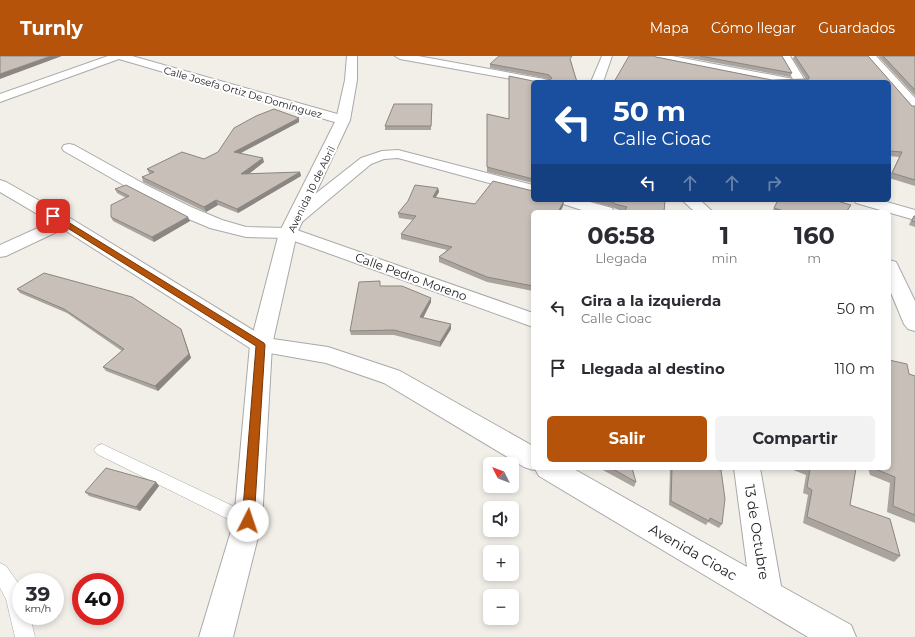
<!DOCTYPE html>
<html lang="es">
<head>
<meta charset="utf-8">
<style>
	:root { --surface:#fff; --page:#f2f2f3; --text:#2b2b33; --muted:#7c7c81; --accent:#b45309 }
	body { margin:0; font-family:Montserrat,sans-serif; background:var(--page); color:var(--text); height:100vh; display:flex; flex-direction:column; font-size:15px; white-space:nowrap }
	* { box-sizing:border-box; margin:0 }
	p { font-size:13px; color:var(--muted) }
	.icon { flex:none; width:22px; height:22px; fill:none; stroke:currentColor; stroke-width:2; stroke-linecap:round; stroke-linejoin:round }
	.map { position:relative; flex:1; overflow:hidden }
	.details { position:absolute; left:531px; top:154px; width:360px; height:260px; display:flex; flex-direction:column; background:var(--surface); border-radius:6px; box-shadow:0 2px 6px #0003 }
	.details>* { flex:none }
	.hud { position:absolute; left:531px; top:24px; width:360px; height:122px; border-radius:6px; box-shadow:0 2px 6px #0003; background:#1a4fa0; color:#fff; overflow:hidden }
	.needle { width:26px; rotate:312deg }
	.fabs { position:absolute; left:483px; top:401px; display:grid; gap:8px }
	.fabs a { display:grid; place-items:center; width:36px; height:36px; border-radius:6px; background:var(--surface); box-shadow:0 2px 6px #0003; font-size:20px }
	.speed { position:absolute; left:12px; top:517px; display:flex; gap:8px; font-size:20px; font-weight:700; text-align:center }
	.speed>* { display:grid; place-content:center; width:52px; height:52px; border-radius:50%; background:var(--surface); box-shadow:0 2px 6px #0003; line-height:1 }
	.speed small { font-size:10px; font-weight:400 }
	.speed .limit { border:6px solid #d22; background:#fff; color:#111 }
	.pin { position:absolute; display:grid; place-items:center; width:34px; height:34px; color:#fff; margin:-17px; border-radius:8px; box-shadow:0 2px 6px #0006 }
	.me { position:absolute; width:44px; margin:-22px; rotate:4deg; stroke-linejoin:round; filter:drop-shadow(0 0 3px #0008) }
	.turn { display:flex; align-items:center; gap:14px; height:84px; padding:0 16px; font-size:18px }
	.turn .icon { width:52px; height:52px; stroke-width:2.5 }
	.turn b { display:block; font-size:28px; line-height:34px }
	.lanes { display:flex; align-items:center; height:38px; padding:0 16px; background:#0003; justify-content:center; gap:20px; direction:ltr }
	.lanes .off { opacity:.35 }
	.eta { display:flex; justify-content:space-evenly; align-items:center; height:68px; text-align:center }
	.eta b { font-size:24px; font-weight:700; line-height:28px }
	.action { display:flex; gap:8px; margin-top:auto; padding:8px 16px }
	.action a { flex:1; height:46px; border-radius:6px; background:var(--accent); color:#fff; font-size:16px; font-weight:700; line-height:46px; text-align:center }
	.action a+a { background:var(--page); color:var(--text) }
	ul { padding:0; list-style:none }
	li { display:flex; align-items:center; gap:12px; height:60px; padding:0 16px }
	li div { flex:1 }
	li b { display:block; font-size:15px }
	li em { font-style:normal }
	header { display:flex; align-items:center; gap:24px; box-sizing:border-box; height:56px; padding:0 20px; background:var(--accent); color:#fff }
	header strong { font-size:19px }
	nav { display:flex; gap:22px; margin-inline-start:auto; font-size:14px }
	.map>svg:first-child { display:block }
</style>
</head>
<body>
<header>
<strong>Turnly</strong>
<nav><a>Mapa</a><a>Cómo llegar</a><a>Guardados</a></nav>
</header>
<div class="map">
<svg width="915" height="581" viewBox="0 0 915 581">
	<rect width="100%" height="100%" fill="#f2efe9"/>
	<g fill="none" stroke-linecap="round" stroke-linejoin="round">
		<defs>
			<path id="service" d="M102 388 254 460 257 465 254 470 248 473 242 470 97 398 94 394 97 390Z
				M0 507 6 510 21 531V560H30L35 581H15L6 543 0 532Z"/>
			<path id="minor" d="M108 0H132L348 61 350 64 348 67H338L119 3 0 46V38Z
				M395 0H418L544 23 548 24 550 26H533V27L400 3Z
				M602 0H612L603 26H591Z
				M650 0H672L793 23 780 0H790L806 26H771L655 3Z
				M865 0H876L915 42V54L911 53 889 28V26H887Z
				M69 88 74 89 146 129 191 151 222 164 246 171 288 172 294 173 533 257V271L286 182 246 181 210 172 179 159 134 135 64 95 62 92 64 89Z
				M398 94 533 129V139L398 102 384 103 371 108 303 165 297 166 291 165 289 161 291 157 361 102 382 95Z
				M0 124 6 126 70 162 266 282 328 291 400 315 533 390V412H572L747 511 734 412H760L781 530 851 569 856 581H808L539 420 535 413 533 414 524 411 384 327 326 307 253 294 63 173 6 200 0 201V189L51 166 0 136Z
				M558 144H583L612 152 614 156H588L560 147Z
				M682 144H700L713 156H695Z
				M854 144H880L915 154V164L856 147Z
				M889 204 896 206 898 210 915 245V275L908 273 904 268 889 232Z"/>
			<path id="tertiary" d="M347 0H357V24L350 64 297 177 272 289 262 465 233 581H199L234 465 250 289 279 177 336 64 345 24Z"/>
		</defs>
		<use href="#service" stroke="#a9a9a9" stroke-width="1"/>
		<use href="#minor" stroke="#a9a9a9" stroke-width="2"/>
		<use href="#tertiary" stroke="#a9a9a9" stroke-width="2"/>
		<use href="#service" fill="#fff" fill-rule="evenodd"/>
		<use href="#minor" fill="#fff" fill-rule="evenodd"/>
		<use href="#tertiary" fill="#fff" fill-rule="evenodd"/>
	</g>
	<path fill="#aba49e" d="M680 0H782L792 17 790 21Z
		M794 0H868L912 50H915V130L889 122 899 101 889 100V26H614L656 1 772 24 806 23 793 3Z
		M878 0H915V40Z
		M571 5 577 26H533V127L487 116V58L508 63 533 25 550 24 544 22 490 12V8Z
		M432 52 431 74H385V70Z
		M299 62V66L241 97 264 106 249 118 300 116 301 120 238 157 218 149 206 156 143 126 142 121 150 118 149 117 147 113 204 103Z
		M438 132 439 136 435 142 475 148 563 150 560 156H533V235L487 226 439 206V201L447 194 401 183V178L413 164 399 162 398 157Z
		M115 133 190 165 154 186 113 165 111 161 126 142 117 137Z
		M586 144H665L624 156 614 152 612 151Z
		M851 149 847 156H772L774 152Z
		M914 160H915V171L909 169 911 164Z
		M381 230 431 242V246L423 262 451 273 440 291 394 279H351L350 275Z
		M17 233 183 278 191 302 158 335 106 315 103 311 122 295 67 257 20 237Z
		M909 318 915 320V467L887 456 890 427 870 419 868 412H889Z
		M599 412H632L636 426 634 431Z
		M670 412H707L722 468 719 472 708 466 706 469 669 449Z
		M788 412H856L850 449 900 500 894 506 803 467 808 439 803 437 806 419Z
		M156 426 159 430 140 455 89 440 85 436Z"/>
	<path fill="#8b8681" d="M51 0H62L0 23V18Z
		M299 62V66L235 100 234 96Z
		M263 102 264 106 242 123 241 118Z
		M300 116 301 120 238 157 237 153Z
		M438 132 439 136 433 146V141Z
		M216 144 218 149 206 156 204 151Z
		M564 145 563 150 560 156H558Z
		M188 161 190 165 154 186 152 181Z
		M431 242V246L421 266 420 261Z
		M451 268V273L440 291V286Z
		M181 273 191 302 158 335 155 330Z
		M156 426 159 430 140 455 136 451Z"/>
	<path fill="#c7bfb8" stroke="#8b8681" d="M0 0H51L0 18Z
		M499 0H572L570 3 577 26H533V123L487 111V58L509 63V20L533 25 550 24 552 22 549 19 545 18 490 8Z
		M629 0H654L656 1 772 24 809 23V21L795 0H868L912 50H915V124L892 117 902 96 889 95V26H614Z
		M700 0H782L792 17Z
		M883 0H915V34Z
		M394 48H432L431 70H385Z
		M274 53 299 62 234 96 263 102 241 118 300 116 237 153 216 144 204 151 142 121 154 116 147 113 182 96 204 103 218 96 234 72 256 60Z
		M493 125 533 135V144H562L564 145 558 156H533V230L487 221 439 201 452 191 401 178 416 160 398 157 408 145 415 129 438 132 433 141 475 148Z
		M126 129 188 161 152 181 111 161V149L129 140 115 133Z
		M606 144H665L664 156H624L627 151 615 148 613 146Z
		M778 144H834L851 149 846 156H787L774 152Z
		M914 160H915V166L912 165Z
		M44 217 132 241 181 273 189 298 155 330 103 311 124 293 64 253 17 233Z
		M380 225V230H402L431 242 420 261 451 268 440 286 394 274 350 275 359 226Z
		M889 304 907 308 909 318 915 320V459L893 450 895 421 875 413V412H889Z
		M106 412 156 426 136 451 85 436Z
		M611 412H632L636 426Z
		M672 412H707L721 414 725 443 722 468 710 462 709 465 671 445Z
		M808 412H856L850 449 890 463 900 500 807 461 812 434 807 431 810 413Z"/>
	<path fill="#b45309" stroke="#753606" d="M50 158H55L264 287 265 289 254 465 252 469 248 471 244 469 242 465 256 290 50 161Z"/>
	<g text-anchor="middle" stroke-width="4" stroke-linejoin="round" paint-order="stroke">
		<g font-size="10" fill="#222" stroke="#fff">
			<text transform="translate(243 36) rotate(16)" y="4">Calle Josefa Ortiz De Domínguez</text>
			<text transform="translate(311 133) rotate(-64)" y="4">Avenida 10 de Abril</text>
		</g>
		<g font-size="12" fill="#222" stroke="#fff">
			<text transform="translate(411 221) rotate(20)" y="4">Calle Pedro Moreno</text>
		</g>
		<g font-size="14" fill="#222" stroke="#fff">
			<text transform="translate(757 476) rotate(81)" y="5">13 de Octubre</text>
			<text transform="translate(693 496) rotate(30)" y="5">Avenida Cioac</text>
		</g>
	</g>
</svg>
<div class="fabs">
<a><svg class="needle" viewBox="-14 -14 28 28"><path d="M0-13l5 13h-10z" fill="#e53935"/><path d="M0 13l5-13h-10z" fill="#7c7c81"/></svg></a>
<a><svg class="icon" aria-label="sound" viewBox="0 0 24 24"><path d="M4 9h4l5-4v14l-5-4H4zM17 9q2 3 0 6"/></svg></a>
<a>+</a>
<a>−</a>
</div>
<div class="speed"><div>39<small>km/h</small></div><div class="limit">40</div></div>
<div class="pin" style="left:53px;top:160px;background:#d93025"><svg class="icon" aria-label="arrive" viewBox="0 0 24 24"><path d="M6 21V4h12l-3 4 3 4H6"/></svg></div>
<svg class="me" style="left:248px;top:465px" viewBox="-20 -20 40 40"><circle r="19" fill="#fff"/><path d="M0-13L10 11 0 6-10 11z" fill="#b45309"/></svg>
<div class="hud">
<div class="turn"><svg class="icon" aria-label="left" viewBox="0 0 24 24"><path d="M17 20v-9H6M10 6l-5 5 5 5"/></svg><div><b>50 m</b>Calle Cioac</div></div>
<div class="lanes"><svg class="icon" aria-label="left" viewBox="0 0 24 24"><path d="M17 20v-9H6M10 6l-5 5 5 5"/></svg><svg class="icon off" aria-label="ahead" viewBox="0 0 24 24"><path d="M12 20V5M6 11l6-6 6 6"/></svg><svg class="icon off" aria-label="ahead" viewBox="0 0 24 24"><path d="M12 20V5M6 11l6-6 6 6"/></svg><svg class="icon off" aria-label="right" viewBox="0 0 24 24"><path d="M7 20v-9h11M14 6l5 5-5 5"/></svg></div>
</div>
<section class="details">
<div class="eta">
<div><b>06:58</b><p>Llegada</p></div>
<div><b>1</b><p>min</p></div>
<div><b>160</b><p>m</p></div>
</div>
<ul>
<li><svg class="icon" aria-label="left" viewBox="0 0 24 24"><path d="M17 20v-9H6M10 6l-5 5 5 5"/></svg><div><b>Gira a la izquierda</b><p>Calle Cioac</p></div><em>50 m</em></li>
<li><svg class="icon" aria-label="arrive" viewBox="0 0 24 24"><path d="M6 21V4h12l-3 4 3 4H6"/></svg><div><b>Llegada al destino</b></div><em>110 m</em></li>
</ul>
<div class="action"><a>Salir</a><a>Compartir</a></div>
</section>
</div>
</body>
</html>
